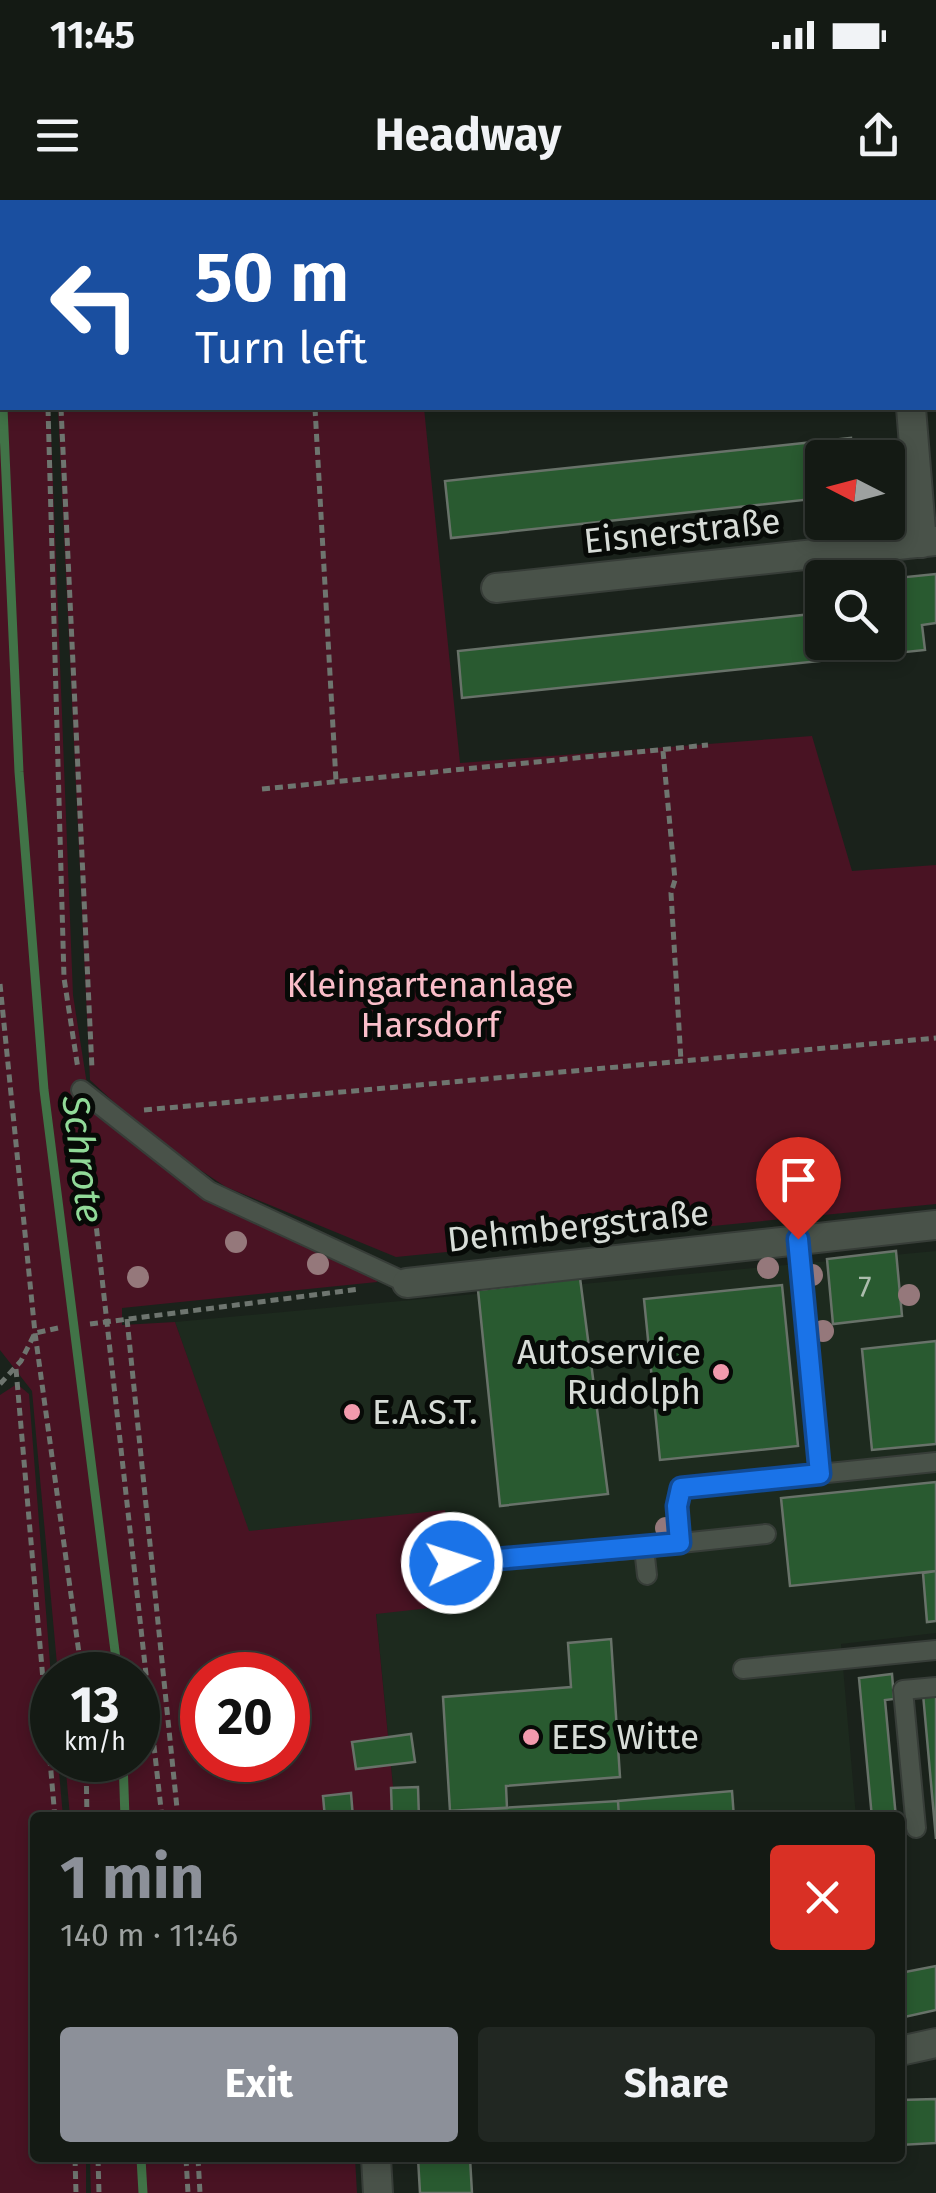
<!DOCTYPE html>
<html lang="en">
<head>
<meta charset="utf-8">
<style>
	:root { --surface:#141a14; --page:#212722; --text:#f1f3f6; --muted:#9da1a0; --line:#333834; --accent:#8c9099 }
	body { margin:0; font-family:"Fira Sans",sans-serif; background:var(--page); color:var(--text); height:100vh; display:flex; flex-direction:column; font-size:38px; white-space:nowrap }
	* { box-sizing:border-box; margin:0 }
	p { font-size:32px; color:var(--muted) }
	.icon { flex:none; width:55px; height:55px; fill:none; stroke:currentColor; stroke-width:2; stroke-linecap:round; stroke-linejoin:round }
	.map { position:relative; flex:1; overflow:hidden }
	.drawer { position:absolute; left:30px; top:1612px; width:875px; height:350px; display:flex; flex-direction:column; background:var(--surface); border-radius:10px; box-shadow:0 5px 15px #0003,0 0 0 2px var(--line) }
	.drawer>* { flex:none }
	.top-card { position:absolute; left:0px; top:0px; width:938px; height:210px; box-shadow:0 5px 15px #0003,0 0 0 2px var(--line); background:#1a4fa0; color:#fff; overflow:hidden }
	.needle { width:65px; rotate:276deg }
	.tools { position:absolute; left:805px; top:240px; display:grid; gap:20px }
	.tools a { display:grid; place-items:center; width:100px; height:100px; border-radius:10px; background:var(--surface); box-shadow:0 5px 15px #0003,0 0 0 2px var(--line); font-size:50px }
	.speed { position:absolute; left:30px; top:1452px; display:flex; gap:20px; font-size:50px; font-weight:700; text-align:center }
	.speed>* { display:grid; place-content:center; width:130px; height:130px; border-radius:50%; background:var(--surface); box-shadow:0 5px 15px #0003,0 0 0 2px var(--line); line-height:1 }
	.speed small { font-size:25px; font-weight:400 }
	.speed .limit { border:15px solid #d22; background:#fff; color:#111 }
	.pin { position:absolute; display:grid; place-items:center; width:85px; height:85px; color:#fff; margin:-102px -42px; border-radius:50% 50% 50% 0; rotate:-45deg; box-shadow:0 0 10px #0007 }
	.pin .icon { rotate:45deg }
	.me { position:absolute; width:110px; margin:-55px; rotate:86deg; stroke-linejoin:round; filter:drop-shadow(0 0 8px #0008) }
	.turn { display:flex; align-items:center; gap:35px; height:210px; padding:0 30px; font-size:45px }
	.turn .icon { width:130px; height:130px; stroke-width:2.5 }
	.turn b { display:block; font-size:70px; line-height:85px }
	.round { display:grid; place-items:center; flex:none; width:105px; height:105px; border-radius:10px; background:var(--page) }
	.overview { display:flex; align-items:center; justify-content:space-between; height:170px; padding:0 30px }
	h1 { font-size:60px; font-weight:700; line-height:75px; color:var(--accent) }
	.cta { display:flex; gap:20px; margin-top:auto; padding:20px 30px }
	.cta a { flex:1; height:115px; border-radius:10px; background:var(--accent); color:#fff; font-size:40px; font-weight:700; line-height:115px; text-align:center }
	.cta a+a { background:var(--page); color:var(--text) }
	.status { display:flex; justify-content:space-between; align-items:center; height:70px; padding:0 50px; background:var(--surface); direction:ltr }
	.status svg { height:28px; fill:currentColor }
	header { display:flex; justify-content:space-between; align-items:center; height:130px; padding:0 30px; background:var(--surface); font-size:45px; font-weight:700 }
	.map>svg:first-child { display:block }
</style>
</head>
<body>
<div class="status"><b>11:45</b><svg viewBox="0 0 49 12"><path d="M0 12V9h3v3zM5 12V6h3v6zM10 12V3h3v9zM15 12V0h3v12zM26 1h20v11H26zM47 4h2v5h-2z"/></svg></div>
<header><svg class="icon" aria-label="menu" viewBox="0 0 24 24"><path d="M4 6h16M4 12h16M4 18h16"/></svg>Headway<svg class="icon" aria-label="share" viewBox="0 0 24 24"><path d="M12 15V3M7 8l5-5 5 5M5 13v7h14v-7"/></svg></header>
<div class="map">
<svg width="936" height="1993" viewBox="0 0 936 1993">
	<rect width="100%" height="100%" fill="#1a221b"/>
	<path fill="#1d2a1e" d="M936 1051V1433L841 1444 856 1617H396L376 1413 445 1311 248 1332 175 1122Z"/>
	<path fill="#491323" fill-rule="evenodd" d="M0 0 25 2H2V208H50L73 795 89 897 191 991 244 1019 376 1073 377 1082 122 1108V1125L175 1122 249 1331 445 1310 457 1405 376 1414 396 1617H70L65 1560H138V1475H58L32 1191 0 1150ZM202 1475H288V1560H202Z
		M58 208H424L460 563 812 536 852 671 936 665V1004L396 1057 226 987 155 940 90 880Z
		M17 1184 29 1194 52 1489V1560H58L63 1617 35 1618V1958H86V1993H0V1195Z
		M90 1958H355L357 1993H91Z"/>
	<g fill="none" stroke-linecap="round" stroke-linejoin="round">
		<path stroke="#417347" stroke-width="9" d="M0 151 2 195
			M3 208 19 572 44 890 118 1475
			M123 1560 125 1618
			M141 1958 143 1993"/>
	</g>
	<path fill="#295a30" stroke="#687269" stroke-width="2.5" d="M851 238 853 258H822V298L451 338 445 281Z
		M936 374V423L922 425 925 450 462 498 458 451 822 413V442H888V406L899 405 896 378Z
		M896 1051 902 1116 833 1124 827 1059Z
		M580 1078 608 1294 500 1306 478 1090Z
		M782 1085 798 1246 660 1260 644 1099Z
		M936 1141V1244L872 1250 862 1149Z
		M936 1282V1371L790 1386 781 1298Z
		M936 1371V1421L927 1422 923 1373Z
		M611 1439 620 1577 506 1586 507 1608 450 1611 443 1497 571 1487 568 1443Z
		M892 1474 894 1499 885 1500 896 1618H872L859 1478Z
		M936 1493V1639L923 1494Z
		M411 1534 415 1562 356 1569 352 1542Z
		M418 1587 419 1618H392L391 1588Z
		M732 1591 734 1618H619L618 1601Z
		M351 1593 353 1618H325L323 1596Z
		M618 1601 619 1618H450V1611Z
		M936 1766V1810L900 1818V1773Z
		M936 1899V1943L900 1945V1900Z
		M418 1958H470L472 1993H420Z"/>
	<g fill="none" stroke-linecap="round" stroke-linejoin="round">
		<defs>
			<path id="service" d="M935 197H936
				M81 890 209 991 407 1083
				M797 1039 820 1273
				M681 1343 766 1334
				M452 1363 644 1348
				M647 1375 644 1348 681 1343 677 1306 681 1288 936 1262
				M743 1469 936 1450
				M916 1628 903 1490 936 1487"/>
			<path id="minor" d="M887 0V2
				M911 208 922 343
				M496 388 936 341
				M407 1083 936 1025
				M900 1851 936 1843
				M376 1958 378 1993"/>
		</defs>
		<use href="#service" stroke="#373d38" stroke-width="22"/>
		<use href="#minor" stroke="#373d38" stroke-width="32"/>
		<path stroke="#6e756f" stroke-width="5" stroke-dasharray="8 5" stroke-linecap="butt" d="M19 0 20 2
			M34 0 35 2
			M166 0 167 2
			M80 2 87 0
			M48 208 64 778 78 869
			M61 208 92 869
			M315 208 336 581
			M663 551 675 680 671 693 681 861
			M262 589 708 545
			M0 784 35 1133 82 1475
			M144 910 936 838
			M85 925 162 1618
			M127 1119 178 1618
			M90 1124 360 1089
			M16 1169 55 1618
			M0 1184 21 1161 35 1133 58 1128
			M86 1560 87 1618
			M75 1958 76 1993
			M98 1958 99 1993
			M186 1958 188 1993
			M198 1958 200 1993"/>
		<use href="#service" stroke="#495249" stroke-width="18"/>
		<use href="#minor" stroke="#495249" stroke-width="28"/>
	</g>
	<g fill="#95787b">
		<circle cx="236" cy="1042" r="11"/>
		<circle cx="318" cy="1064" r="11"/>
		<circle cx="768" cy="1068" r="11"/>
		<circle cx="812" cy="1075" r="11"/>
		<circle cx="138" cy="1077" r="11"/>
		<circle cx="909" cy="1095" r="11"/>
		<circle cx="823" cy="1131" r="11"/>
		<circle cx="666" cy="1328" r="11"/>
	</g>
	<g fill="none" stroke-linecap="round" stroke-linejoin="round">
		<defs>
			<path id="route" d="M452 1363 680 1343 677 1306 681 1288 820 1274 798 1039"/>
		</defs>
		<use href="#route" stroke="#114b97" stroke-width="25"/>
		<use href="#route" stroke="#1a73e8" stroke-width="18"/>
	</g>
	<g fill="#f29aad" stroke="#070a07" stroke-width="4">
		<circle cx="721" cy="1172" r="10"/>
		<circle cx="352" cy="1212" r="10"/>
		<circle cx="531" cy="1537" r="10"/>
	</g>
	<g text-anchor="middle" stroke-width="10" stroke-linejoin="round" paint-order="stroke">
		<g font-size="30" fill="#acbcad">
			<text x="865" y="1097">7</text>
		</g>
		<g font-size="35" fill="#d7dcd7" stroke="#070a07">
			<text transform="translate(682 331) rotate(-6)" y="12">Eisnerstraße</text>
			<text transform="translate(578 1026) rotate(-6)" y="12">Dehmbergstraße</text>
		</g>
		<g font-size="35" fill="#fabec9" stroke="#070a07">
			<text x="430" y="797">Kleingartenanlage<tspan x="430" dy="40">Harsdorf</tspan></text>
		</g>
		<g font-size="35" fill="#d7dcd7" stroke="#070a07" text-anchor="start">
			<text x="701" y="1164" text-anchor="end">Autoservice<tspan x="701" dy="40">Rudolph</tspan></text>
			<text x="372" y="1224">E.A.S.T.</text>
			<text x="551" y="1549">EES Witte</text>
		</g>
		<g font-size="38" font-style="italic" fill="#91da98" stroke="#070a07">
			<text transform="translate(83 959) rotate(83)" y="13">Schrote</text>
		</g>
	</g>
</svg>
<div class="tools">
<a><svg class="needle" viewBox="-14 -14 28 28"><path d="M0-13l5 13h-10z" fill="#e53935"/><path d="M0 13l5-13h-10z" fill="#9da1a0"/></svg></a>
<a><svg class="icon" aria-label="search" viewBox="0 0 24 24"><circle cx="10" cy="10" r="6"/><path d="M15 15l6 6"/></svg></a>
</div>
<div class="speed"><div>13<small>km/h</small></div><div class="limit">20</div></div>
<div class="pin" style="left:798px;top:1039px;background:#d93025"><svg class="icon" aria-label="arrive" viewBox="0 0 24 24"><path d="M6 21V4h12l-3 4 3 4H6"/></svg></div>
<svg class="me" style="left:452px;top:1363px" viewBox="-20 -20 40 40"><circle r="17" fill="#1a73e8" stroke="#fff" stroke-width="3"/><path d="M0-11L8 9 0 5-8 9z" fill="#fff"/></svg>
<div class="top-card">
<div class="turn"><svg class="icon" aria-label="left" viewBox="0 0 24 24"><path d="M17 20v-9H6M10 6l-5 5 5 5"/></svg><div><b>50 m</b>Turn left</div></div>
</div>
<section class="drawer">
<div class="overview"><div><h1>1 min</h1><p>140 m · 11:46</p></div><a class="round" style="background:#d93025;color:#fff"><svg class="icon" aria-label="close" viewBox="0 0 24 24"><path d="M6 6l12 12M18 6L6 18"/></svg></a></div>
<div class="cta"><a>Exit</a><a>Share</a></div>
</section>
</div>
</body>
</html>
